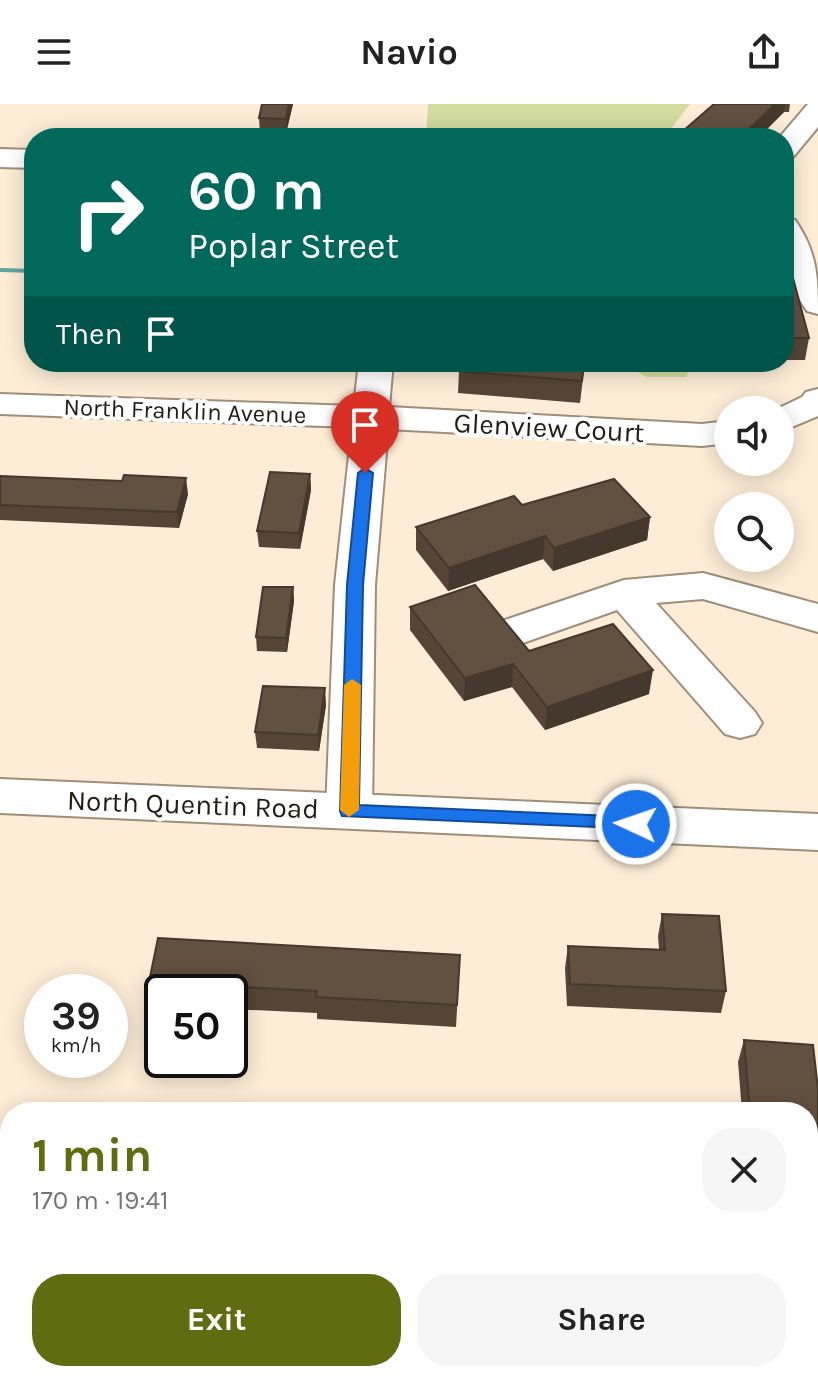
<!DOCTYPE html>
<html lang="en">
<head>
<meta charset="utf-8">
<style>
	:root { --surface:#fff; --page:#f6f6f6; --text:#222; --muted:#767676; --accent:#616b10 }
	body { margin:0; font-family:Karla,sans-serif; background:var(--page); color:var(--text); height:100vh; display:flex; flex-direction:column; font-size:30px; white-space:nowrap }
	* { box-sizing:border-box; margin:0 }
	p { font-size:26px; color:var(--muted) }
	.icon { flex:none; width:44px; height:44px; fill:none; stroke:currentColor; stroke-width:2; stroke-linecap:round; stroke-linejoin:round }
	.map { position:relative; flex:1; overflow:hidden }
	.sheet { position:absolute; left:0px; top:998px; width:818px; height:280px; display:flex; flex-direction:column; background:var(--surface); border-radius:32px 32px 0 0; box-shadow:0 4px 20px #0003 }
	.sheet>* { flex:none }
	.banner { position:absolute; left:24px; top:24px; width:770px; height:244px; border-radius:32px; box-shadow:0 4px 20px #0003; background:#00695c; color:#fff; overflow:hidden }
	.fabs { position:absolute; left:714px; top:292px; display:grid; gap:16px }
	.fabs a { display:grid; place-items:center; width:80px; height:80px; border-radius:50%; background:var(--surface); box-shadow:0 4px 20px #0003; font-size:40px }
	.speed { position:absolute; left:24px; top:870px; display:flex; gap:16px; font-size:40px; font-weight:700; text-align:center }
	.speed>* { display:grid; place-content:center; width:104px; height:104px; border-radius:50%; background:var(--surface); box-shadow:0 4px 20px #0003; line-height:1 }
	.speed small { font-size:20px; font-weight:400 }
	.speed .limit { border:4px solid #111; border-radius:12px; background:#fff; color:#111 }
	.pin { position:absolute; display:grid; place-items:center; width:68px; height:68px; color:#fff; margin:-82px -34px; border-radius:50% 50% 50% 0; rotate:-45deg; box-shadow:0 0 8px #0007 }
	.pin .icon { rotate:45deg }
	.me { position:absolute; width:88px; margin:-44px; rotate:273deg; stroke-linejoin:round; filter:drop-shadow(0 0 6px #0008) }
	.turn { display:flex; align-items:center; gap:28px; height:168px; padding:0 32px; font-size:36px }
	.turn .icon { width:104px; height:104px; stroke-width:2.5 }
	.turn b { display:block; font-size:56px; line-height:68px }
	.then { display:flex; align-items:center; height:76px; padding:0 32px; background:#0003; gap:16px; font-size:30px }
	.round { display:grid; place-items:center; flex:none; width:84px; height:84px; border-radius:32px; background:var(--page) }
	.overview { display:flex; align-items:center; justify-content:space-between; height:136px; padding:0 32px }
	h1 { font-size:48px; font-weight:700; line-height:60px; color:var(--accent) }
	.button { display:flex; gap:16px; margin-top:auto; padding:16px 32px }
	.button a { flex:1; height:92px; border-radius:32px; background:var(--accent); color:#fff; font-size:32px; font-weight:700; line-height:92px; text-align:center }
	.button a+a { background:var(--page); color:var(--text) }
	header { display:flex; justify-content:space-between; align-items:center; height:104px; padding:0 32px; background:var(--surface); font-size:36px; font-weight:700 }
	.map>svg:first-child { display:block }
</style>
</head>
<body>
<header><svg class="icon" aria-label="menu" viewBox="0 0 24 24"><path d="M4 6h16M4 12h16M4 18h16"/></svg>Navio<svg class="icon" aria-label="share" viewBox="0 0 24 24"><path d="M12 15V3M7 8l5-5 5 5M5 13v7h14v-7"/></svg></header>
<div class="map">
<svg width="818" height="1278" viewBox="0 0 818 1278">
	<rect width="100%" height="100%" fill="#fdedd6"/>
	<path fill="#d2dc9f" d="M428 0H690L664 34H426Z
		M617 258H694L686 273H647Z"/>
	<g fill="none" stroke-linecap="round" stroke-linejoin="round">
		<path fill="#65a3a3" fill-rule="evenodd" d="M0 164 34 165V169L0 168Z"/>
		<defs>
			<path id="minor" d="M808 0H818V23L794 52 784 54V34H779Z
				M0 45 34 46V64L0 63Z
				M784 113 795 116C817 148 818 172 818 210L807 207C785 176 784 149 784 113Z
				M359 258H393L389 303 702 320 728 317V339L702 342 388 325 375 481 372 707 365 719 349 724 333 719 326 707 335 481 352 323 0 310V290L354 302Z
				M818 285V312L780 328V306H775L802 293 806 288Z
				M703 469 818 500V528L703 495 656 499 755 608 762 619 755 630 740 634 725 630 617 506 517 541 502 537 496 527 502 517 624 476Z"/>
			<path id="major" d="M0 675 818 710V746L0 709Z"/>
		</defs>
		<use href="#minor" stroke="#9e8e7a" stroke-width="4"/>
		<use href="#major" stroke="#9e8e7a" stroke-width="4"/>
		<use href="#minor" fill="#fff" fill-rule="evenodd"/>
		<use href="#major" fill="#fff" fill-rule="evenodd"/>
	</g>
	<path fill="#544537" d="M262 0H293L286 29H260L259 14Z
		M714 0H790L789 8H784L758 34H675Z
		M784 147 809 234 805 256H784Z
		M295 258H334V262L296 261Z
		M585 258 580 299 458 289 459 267Z
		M310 370 311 386 300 445 259 443 257 427Z
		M0 372 188 390 179 424 0 416Z
		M522 401 650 413 647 436 553 467 543 455 448 487 416 446V423Z
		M293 483 294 497 287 548 257 547 256 533Z
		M410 503 529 547 649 590 545 626 512 583 464 597 410 526Z
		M326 601 319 647 257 644 255 628Z
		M662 810 726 887 721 909 567 902 565 864 568 842 659 845 658 832Z
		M460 851 456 923 317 915V909L230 905V888H162V901H154L149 878Z
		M744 936 813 941 818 985V1278H760L764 1268H808V1008H742L738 958Z"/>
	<path fill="#45382d" d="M289 0H293L286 29V15Z
		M775 0H785L784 8 758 34H740Z
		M310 370 311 386 300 445 299 429Z
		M186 374 188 390 179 424 177 408Z
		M650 413 647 436 553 467 554 444Z
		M545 432 543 455 448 487 449 464Z
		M293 483 294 497 287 548 286 534Z
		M513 560 512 583 464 597 465 574Z
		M653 566 649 590 545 626 547 603Z
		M325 584 326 601 319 647 318 631Z"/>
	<path fill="#625040" stroke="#45382d" stroke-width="2" d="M262 0H289L286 15 259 14Z
		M714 0H775L740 34H675Z
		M784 147 789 159 809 234H784Z
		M461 258H584L582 277 459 267Z
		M270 368 310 370 299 429 257 427Z
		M124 371 186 374 177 408 0 401V372L122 377Z
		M614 375 650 413 554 444 545 432 449 464 416 423 514 392 522 401Z
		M475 481 529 547 613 520 653 566 547 603 513 560 465 574 410 503Z
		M263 483H293L286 534 256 533Z
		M263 582 325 584 318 631 255 628Z
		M662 810 719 812 726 887 570 880 568 842 665 846Z
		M158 834 460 851 457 901 316 893 317 887 222 882 221 888H183L184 880 149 878Z
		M744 936 813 941 818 985V1278H766L765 1268H808V1008H750Z"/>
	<path fill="#1a73e8" stroke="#114b97" stroke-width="2" d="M365 364 373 369 363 481 359 701 636 713 645 720 643 725 342 712 340 707 347 481 358 369Z"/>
	<path fill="#f59e0b" d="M352 575 361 581 359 706 349 713 340 706 344 581Z"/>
	<g text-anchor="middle" stroke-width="8" stroke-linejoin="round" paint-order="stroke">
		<g font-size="24" fill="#231d15" stroke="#fff">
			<text transform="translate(185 307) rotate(2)" y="8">North Franklin Avenue</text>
		</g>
		<g font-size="28" fill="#231d15" stroke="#fff">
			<text transform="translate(549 323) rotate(3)" y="10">Glenview Court</text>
			<text transform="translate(193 700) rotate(2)" y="10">North Quentin Road</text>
		</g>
	</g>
</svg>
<div class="fabs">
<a><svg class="icon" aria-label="sound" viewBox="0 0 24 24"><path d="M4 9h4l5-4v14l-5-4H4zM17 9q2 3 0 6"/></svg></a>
<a><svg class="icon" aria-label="search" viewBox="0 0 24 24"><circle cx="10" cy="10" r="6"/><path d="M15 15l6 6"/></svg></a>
</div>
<div class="speed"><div>39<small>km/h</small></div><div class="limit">50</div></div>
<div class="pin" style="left:365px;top:369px;background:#d93025"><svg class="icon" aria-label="arrive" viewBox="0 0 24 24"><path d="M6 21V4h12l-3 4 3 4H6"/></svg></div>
<svg class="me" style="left:636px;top:720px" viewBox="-20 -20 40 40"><circle r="17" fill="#1a73e8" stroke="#fff" stroke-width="3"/><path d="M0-11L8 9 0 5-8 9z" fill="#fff"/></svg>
<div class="banner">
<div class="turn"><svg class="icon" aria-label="right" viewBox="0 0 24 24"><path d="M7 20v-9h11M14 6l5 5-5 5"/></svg><div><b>60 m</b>Poplar Street</div></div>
<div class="then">Then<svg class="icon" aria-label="arrive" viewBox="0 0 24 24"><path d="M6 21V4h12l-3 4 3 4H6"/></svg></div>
</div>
<section class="sheet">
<div class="overview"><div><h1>1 min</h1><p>170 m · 19:41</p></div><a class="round"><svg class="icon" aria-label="close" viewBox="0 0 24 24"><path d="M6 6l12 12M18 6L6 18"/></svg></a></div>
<div class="button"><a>Exit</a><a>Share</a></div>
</section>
</div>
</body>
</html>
